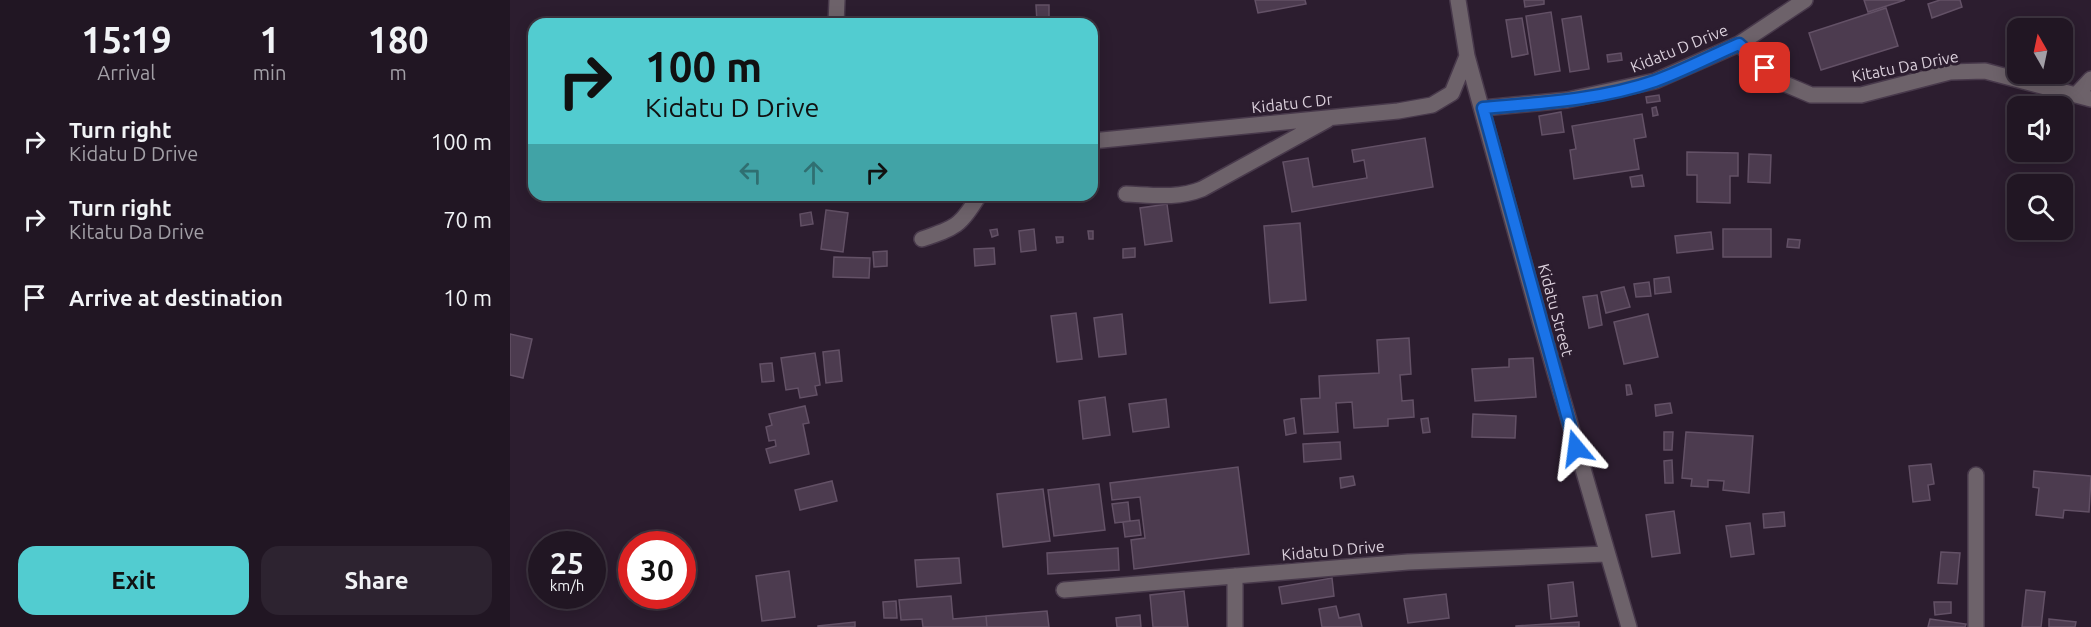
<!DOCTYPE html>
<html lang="en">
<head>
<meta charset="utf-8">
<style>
	:root { --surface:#211623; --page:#2d2330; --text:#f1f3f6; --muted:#a29fa6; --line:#3e3541; --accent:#52ccd0 }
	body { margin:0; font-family:Ubuntu,sans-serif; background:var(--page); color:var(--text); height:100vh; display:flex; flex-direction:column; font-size:22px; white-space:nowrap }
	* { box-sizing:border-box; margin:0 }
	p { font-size:20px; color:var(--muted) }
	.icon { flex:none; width:33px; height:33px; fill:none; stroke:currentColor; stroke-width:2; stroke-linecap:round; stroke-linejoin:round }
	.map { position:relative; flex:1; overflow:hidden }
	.details { display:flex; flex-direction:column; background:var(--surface); width:510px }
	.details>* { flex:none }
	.hud { position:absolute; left:18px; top:18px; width:570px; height:183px; border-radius:18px; box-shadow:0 3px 15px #0003,0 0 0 2px var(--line); background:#52ccd0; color:#111; overflow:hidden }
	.needle { width:39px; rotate:351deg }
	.tools { position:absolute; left:1497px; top:18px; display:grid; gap:12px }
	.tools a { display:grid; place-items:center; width:66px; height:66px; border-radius:12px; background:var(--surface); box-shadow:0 3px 15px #0003,0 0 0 2px var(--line); font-size:30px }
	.speed { position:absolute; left:18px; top:531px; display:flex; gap:12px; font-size:30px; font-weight:700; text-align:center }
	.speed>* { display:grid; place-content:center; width:78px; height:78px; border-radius:50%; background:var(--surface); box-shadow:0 3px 15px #0003,0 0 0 2px var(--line); line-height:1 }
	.speed small { font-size:15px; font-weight:400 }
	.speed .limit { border:9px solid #d22; background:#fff; color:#111 }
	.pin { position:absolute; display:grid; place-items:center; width:51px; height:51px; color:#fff; margin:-26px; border-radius:12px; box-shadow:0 3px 9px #0006 }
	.me { position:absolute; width:66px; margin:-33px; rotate:344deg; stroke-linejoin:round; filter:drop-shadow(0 0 4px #0008) }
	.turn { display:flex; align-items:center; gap:21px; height:126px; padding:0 18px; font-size:27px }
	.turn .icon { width:78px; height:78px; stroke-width:2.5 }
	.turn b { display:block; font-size:42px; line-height:51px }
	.lanes { display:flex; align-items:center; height:57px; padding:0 18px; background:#0003; justify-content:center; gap:30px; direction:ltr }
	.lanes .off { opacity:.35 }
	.eta { display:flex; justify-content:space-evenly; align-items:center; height:102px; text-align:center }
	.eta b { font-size:36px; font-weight:600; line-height:42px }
	.action { display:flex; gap:12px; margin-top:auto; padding:12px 18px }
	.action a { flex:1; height:69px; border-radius:18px; background:var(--accent); color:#111; font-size:24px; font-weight:600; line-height:69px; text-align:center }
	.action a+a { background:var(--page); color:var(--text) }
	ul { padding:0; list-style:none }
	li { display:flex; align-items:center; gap:18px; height:78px; padding:0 18px }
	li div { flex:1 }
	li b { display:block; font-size:22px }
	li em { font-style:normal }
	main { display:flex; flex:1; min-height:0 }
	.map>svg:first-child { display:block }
</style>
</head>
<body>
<main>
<section class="details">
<div class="eta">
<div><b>15:19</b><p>Arrival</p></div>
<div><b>1</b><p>min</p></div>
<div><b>180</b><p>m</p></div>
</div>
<ul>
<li><svg class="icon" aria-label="right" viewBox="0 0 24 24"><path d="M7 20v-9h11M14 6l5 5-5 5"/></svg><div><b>Turn right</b><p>Kidatu D Drive</p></div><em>100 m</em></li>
<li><svg class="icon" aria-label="right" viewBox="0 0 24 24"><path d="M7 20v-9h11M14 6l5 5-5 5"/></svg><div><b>Turn right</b><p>Kitatu Da Drive</p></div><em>70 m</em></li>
<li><svg class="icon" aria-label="arrive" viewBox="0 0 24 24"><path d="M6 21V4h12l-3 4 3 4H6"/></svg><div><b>Arrive at destination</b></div><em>10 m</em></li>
</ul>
<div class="action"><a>Exit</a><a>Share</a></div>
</section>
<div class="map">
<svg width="1581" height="627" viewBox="0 0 1581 627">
	<rect width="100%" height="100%" fill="#2c1d2f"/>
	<path fill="#4c3b4f" stroke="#635166" stroke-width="1.5" d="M745 0H795L796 4 748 13Z
		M1014 0H1034V4L1015 7Z
		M1354 0H1395L1358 12Z
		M1430 0H1450L1452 7 1422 18 1418 4Z
		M526 5H539V21L527 22Z
		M1376 8 1388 46 1311 70 1299 33Z
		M1041 12 1050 71 1025 75 1016 16Z
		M1071 16 1079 69 1060 72 1052 19Z
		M1012 18 1018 54 1002 57 996 20Z
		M1111 53 1112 60 1098 62 1097 55Z
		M1149 95 1150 101 1137 103 1136 97Z
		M1146 107 1148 115 1143 116 1142 108Z
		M1051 112 1054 132 1032 135 1029 116Z
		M1132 114 1136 137 1124 139 1129 169 1064 179 1060 150 1066 149 1062 126Z
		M915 138 923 187 782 212 773 162 798 158 803 187 857 178 854 160 844 162 842 150Z
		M1177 152 1228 153V176H1220V203L1187 202V175H1177Z
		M1239 154 1261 155 1260 183 1238 182Z
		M1132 175 1134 186 1122 187 1120 177Z
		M657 204 662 241 635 245 630 208Z
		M316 210 338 213 333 252 311 249Z
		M301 212 303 224 291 226 290 214Z
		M790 223 796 300 760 303 754 226Z
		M487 229 488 235 482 237 480 230Z
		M524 229 526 250 511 252 509 231Z
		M1213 229H1261V257H1213Z
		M578 231H583V239H579Z
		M1201 232 1203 249 1167 253 1165 236Z
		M546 237H553V242L547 243Z
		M1278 239 1290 240 1289 248 1277 247Z
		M484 248 485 264 465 266 464 249Z
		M625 248V257L613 258V249Z
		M377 251V266L364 267 363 252Z
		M324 257 360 258 359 278 323 277Z
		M1159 277 1161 292 1145 294 1144 279Z
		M1139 282 1141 296 1126 297 1124 284Z
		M1114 287 1120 307 1096 313 1091 292Z
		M1087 295 1092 325 1079 328 1073 297Z
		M566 313 572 359 547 362 541 316Z
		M612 314 616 354 589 357 584 318Z
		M1138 314 1148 357 1114 364 1104 322Z
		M0 334 22 339 13 378 0 375Z
		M899 338 901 374 890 375 892 401 903 400 904 417 878 419V426L844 428 842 402 826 403 828 432 794 434 791 399 810 398 809 376 869 373 867 340Z
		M329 350 332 381 316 383 313 352Z
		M305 353 310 385 305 386 307 395 290 398 288 388 276 390 271 358Z
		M1023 358 1026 397 965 401 962 369 999 367V359Z
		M262 363 264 381 252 382 250 364Z
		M1116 385H1120L1122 394 1117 395Z
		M595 397 600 435 573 439 569 401Z
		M656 399 659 427 623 432 619 404Z
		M1160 403 1162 413 1146 416 1145 405Z
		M295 406 299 423 293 424 299 454 260 463 256 449 266 446 265 440 259 441 256 427 262 425 259 414Z
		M963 414 1006 416 1005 438 962 437Z
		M784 418 786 433 776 435 774 420Z
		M918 418 920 432 913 433 911 419Z
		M1154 432H1163L1162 450H1154Z
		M1176 432 1243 436 1239 493 1213 490 1214 481 1198 480V487L1181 486 1182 479 1172 478Z
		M830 442 831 459 794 462 793 444Z
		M1162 460 1163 483H1155L1154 461Z
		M1421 464 1424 484 1418 485 1420 500 1403 502 1399 466Z
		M728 467 739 554 624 569 621 540 635 538 630 497 602 500 600 483Z
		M1524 471 1581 476 1579 512 1554 510 1553 518 1526 515 1529 488 1523 487Z
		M843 476 845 485 831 488 830 478Z
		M322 481 327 501 290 510 285 490Z
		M589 484 595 530 544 536 538 490Z
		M533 489 540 541 493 547 487 494Z
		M618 502 620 521 605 523 602 504Z
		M1164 511 1170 553 1142 557 1136 515Z
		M1274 512 1275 526 1254 528 1253 514Z
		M629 520 631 535 615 537 613 522Z
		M1240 523 1244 554 1221 557 1216 526Z
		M608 548 609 570 538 574 537 553Z
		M1431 552 1450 553 1447 584 1428 583Z
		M449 558 451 583 407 587 405 560Z
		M279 571 285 617 252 621 246 576Z
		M822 578 824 596 772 604 769 587Z
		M1063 582 1067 616 1041 619 1038 585Z
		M1516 590 1535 592 1531 627H1512Z
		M674 591 678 627H643L640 595Z
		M936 594 939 618 898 623 894 599Z
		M441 596 443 619 476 616 477 627H413L412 619 391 620 389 600Z
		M386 601 387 618H374L373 602Z
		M1424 602H1441V613L1425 615Z
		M826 606 829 618 849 614 852 627H812L809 609Z
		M537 611 539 627H477L476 616Z
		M630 615 631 627H607L606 618Z
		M1420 619 1456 624 1455 627H1418Z
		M1539 619 1566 622 1565 627H1539Z
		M345 622V627H308V626Z
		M1069 622V627H1006V626Z"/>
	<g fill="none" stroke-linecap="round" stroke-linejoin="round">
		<defs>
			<path id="minor" d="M948 0 957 56 1030 321 1119 627
				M326 24 327 0
				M1229 44 1268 81 1301 95H1351L1440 72 1475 71 1581 99
				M1566 95 1581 79
				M973 108 1057 100 1145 81 1229 44 1295 0
				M582 141 888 111 922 105 942 93 957 56
				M616 194C642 195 667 199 692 189L817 120
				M412 239C445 228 451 226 469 195
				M1466 475V627
				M554 590 898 562 1096 554
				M725 627V576"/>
		</defs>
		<use href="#minor" stroke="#48394b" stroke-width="18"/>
		<use href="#minor" stroke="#6d626a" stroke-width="15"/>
	</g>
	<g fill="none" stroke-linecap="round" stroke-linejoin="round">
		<defs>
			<path id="route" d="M1066 448 973 108C1030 103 1090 100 1145 81 1173 71 1201 56 1229 44L1255 68"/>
		</defs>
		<use href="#route" stroke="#114b97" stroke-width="15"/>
		<use href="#route" stroke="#1a73e8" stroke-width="10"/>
	</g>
	<g text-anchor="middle" stroke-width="6" stroke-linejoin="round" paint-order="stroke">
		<g font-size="16" fill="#dacfdb" stroke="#2c1d2f">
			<text transform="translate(1169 48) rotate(-22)" y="6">Kidatu D Drive</text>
			<text transform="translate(1395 66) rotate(-11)" y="6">Kitatu Da Drive</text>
			<text transform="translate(782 103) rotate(-6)" y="6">Kidatu C Dr</text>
			<text transform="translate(1046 310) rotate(75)" y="6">Kidatu Street</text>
			<text transform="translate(823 550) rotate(-5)" y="6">Kidatu D Drive</text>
		</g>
	</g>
</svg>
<div class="tools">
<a><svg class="needle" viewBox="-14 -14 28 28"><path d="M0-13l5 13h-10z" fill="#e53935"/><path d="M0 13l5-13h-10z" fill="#a29fa6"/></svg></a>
<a><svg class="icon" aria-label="sound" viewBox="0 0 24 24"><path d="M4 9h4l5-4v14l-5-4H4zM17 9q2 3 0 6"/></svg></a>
<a><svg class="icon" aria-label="search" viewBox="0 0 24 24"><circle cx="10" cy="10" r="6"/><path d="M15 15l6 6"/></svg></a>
</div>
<div class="speed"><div>25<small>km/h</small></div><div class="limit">30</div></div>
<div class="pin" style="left:1255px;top:68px;background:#d93025"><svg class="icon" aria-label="arrive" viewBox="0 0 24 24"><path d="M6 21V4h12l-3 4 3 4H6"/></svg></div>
<svg class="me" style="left:1066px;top:448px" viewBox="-20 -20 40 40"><path d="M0-17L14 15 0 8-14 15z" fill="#1a73e8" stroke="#fff" stroke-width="4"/></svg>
<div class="hud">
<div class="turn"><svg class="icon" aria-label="right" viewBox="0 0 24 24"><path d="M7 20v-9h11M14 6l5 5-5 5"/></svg><div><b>100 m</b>Kidatu D Drive</div></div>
<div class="lanes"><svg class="icon off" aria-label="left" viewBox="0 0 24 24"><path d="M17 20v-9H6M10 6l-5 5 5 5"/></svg><svg class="icon off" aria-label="ahead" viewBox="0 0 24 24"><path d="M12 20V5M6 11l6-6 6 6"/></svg><svg class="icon" aria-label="right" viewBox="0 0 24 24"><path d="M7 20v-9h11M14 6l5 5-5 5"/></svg></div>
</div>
</div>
</main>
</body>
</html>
